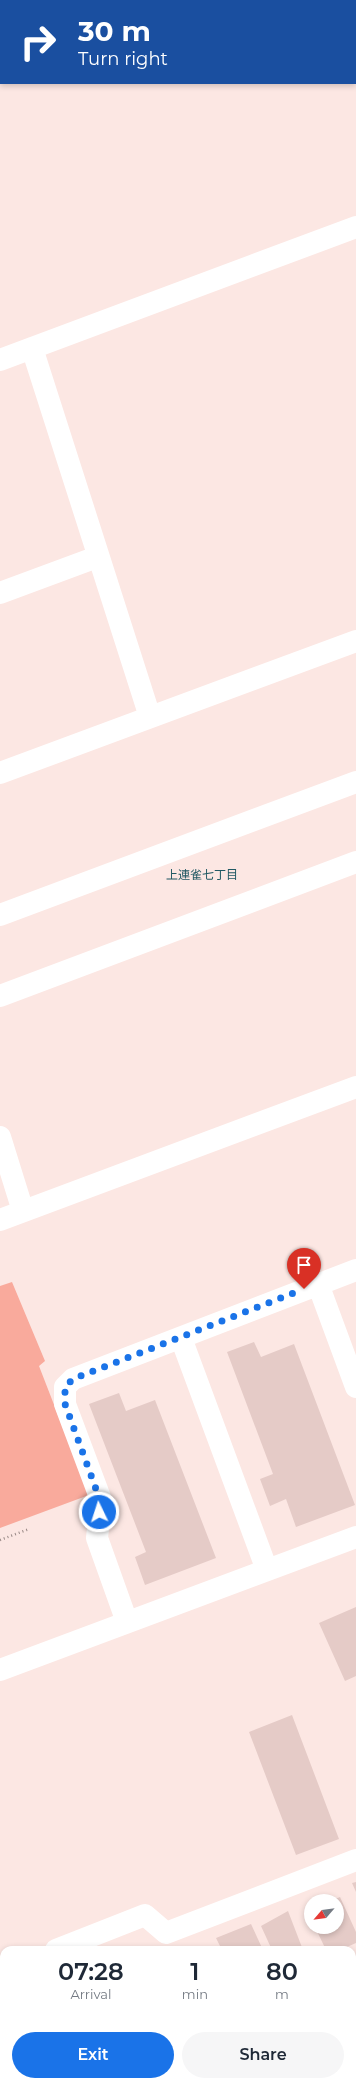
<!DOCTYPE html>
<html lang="en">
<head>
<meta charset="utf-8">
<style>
	:root { --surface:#fff; --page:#f6f6f7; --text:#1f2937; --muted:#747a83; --accent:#1a73e8 }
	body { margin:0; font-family:Montserrat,"Noto Sans JP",sans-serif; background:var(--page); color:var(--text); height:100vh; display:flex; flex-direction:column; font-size:15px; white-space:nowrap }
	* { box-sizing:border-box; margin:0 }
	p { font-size:13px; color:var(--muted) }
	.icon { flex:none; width:22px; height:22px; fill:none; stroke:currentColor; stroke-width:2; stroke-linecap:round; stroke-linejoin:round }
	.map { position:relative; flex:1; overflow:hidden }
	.sheet { position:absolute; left:0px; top:1946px; width:356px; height:140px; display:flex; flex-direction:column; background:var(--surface); border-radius:12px 12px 0 0; box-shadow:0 2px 6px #0003 }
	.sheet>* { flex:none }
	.top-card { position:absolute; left:0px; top:0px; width:356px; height:84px; box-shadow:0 2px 6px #0003; background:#1a4fa0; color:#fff; overflow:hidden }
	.needle { width:26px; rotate:242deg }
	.fabs { position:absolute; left:304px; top:1894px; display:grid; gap:8px }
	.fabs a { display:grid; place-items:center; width:40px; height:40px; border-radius:50%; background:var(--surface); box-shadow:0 2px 6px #0003; font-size:20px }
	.pin { position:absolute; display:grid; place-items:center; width:34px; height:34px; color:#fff; margin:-41px -17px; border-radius:50% 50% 50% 0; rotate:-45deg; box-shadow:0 0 4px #0007 }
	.pin .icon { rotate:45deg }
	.me { position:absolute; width:44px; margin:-22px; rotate:356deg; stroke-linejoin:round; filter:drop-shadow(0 0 3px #0008) }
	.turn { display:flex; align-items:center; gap:14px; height:84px; padding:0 12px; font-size:18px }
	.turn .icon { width:52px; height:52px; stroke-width:2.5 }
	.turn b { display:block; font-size:28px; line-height:34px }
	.eta { display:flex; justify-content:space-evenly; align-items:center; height:68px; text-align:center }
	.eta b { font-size:24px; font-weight:600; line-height:28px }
	.button { display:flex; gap:8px; margin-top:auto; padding:8px 12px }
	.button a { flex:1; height:46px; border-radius:24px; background:var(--accent); color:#fff; font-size:16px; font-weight:600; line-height:46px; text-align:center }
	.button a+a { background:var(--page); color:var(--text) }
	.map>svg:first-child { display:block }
</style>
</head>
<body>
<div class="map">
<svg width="356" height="2086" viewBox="0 0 356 2086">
	<rect width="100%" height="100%" fill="#fce7e3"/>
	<path fill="#f9aa9c" d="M12 1282 45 1361 39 1366 89 1495 0 1528V1286Z"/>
	<path fill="#e5cbc7" d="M254 1342 261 1357 294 1344 355 1505 296 1527 286 1499 270 1506 260 1479 273 1474 227 1352Z
		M119 1393 126 1411 155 1400 216 1558 145 1585 135 1557 146 1552 89 1404Z
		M356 1607V1676L345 1681 319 1623Z
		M292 1715 339 1839 296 1855 249 1732Z
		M356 1882V1892L352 1883Z
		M340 1897 356 1932V1943L340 1950H326L315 1927H337V1901H331Z
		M288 1911 303 1950H272L261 1926Z
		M251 1924 263 1950H222L216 1938Z
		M4 1990V2082H29L19 2086H0V1992Z
		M59 2082H103L95 2086H51Z"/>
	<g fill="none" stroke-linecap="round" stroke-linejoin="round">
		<path stroke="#978885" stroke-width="2.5" stroke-dasharray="1 3" stroke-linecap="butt" d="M0 1540 29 1529
			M138 2086 143 2083"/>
		<path stroke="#fff" stroke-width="22" d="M355 35 356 37
			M32 348 150 717
			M0 360 356 227
			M0 593 97 557
			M0 773 356 641
			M0 915 356 782
			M0 996 356 862
			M0 1137 23 1211
			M0 1220 356 1087
			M318 1284 356 1387
			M181 1338 267 1570
			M127 1622 97 1538 101 1500 65 1404V1387L73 1379 356 1270
			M0 1670 356 1537
			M56 1950 145 1915 166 1933 356 1860
			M0 1972 4 1970
			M352 1988 356 1985
			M172 2086 179 2082"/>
		<path stroke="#fbaea2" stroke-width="22" d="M352 2027 356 2025
			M245 2086 252 2082
			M334 2086 342 2082"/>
	</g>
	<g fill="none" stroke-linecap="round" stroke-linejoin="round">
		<path stroke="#1a73e8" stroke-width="7" stroke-dasharray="0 12.6" d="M99 1512 100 1500 65 1404V1387L73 1379 304 1289"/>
	</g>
	<g text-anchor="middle" stroke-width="3.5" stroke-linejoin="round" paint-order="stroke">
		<g font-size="12" fill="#215963" stroke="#fce7e3">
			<text x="202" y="879">上連雀七丁目</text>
		</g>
	</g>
</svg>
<div class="fabs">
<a><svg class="needle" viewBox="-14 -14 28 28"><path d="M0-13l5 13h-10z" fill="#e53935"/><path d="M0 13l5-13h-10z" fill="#747a83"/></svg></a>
</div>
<div class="pin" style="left:304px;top:1289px;background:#d93025"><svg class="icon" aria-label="arrive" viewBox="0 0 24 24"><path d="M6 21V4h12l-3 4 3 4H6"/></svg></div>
<svg class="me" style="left:99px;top:1512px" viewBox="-20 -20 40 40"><circle r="17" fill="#1a73e8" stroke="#fff" stroke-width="3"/><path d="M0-11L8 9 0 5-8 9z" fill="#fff"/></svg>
<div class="top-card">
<div class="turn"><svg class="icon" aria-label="right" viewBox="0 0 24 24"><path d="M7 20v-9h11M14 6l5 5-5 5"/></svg><div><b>30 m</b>Turn right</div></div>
</div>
<section class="sheet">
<div class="eta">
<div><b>07:28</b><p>Arrival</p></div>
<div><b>1</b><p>min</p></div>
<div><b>80</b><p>m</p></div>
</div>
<div class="button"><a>Exit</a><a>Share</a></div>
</section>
</div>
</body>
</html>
